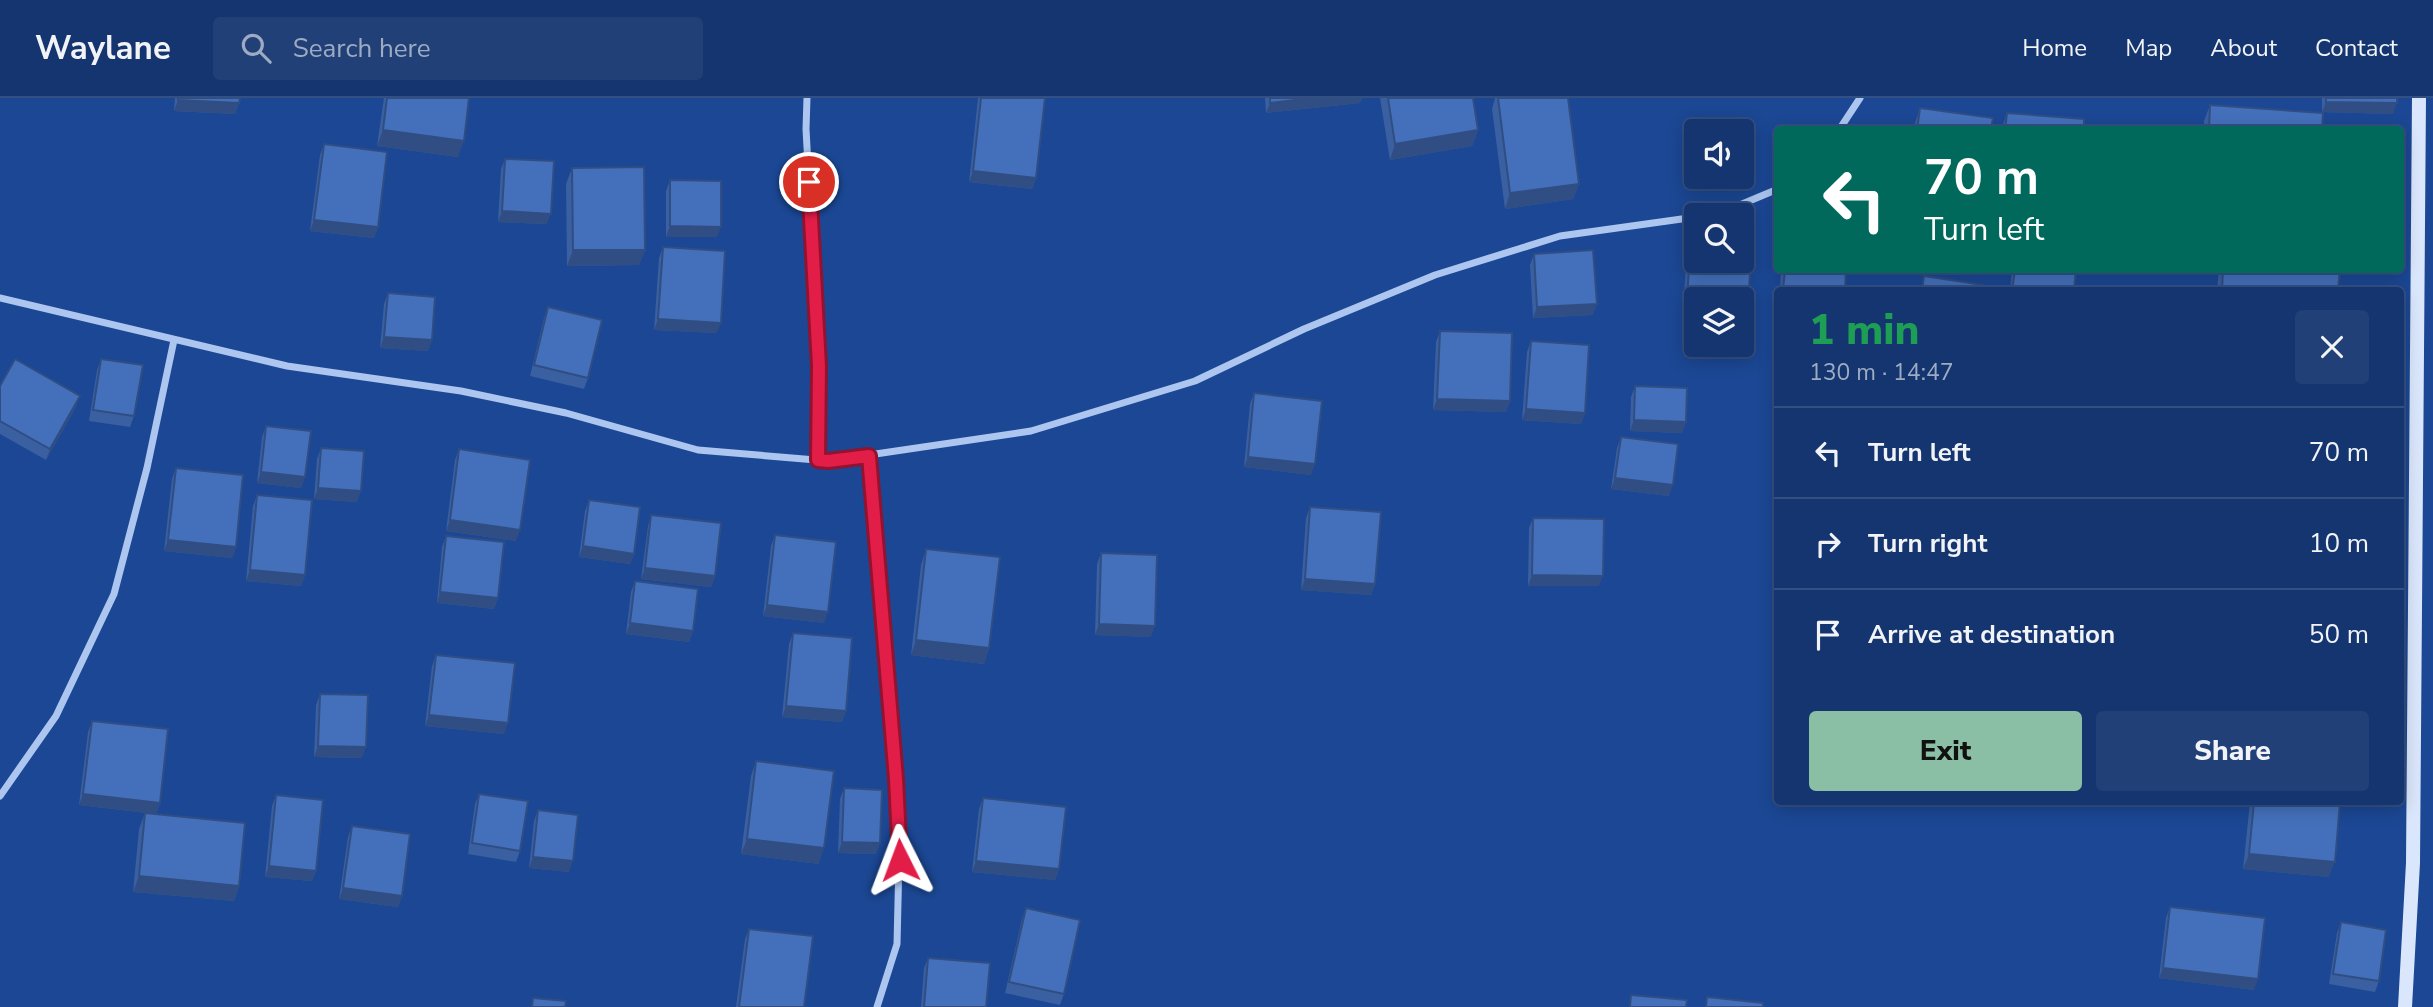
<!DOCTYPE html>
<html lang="en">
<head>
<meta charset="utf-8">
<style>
	:root { --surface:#14356f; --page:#214077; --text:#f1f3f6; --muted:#9dabc3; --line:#335082; --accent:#8abfa5 }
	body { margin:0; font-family:"Nunito Sans",sans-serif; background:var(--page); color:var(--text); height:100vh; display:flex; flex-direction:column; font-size:26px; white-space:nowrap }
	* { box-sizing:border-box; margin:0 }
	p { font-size:23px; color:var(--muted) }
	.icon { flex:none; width:38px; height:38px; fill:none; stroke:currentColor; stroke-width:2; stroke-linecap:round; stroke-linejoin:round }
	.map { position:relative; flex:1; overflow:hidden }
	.panel { position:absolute; left:1774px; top:189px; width:630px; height:518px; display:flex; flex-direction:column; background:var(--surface); border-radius:7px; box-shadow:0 4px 18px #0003,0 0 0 2px var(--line) }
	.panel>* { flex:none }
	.guide { position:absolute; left:1774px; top:28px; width:630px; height:147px; border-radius:7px; box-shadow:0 4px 18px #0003,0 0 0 2px var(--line); background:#00695c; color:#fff; overflow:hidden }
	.fabs { position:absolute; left:1684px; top:21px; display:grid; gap:14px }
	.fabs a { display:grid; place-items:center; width:70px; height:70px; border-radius:7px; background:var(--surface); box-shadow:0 4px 18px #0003,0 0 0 2px var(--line); font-size:35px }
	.pin { position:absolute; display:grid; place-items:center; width:60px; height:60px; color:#fff; margin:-30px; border:4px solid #fff; border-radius:50%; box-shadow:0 2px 7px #0007 }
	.me { position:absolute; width:77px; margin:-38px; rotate:357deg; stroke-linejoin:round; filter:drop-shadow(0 0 5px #0008) }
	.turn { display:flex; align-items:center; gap:24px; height:147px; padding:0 35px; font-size:32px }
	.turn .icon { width:91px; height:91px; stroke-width:2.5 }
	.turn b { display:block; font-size:49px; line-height:60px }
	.round { display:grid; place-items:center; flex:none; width:74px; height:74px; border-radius:7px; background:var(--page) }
	.summary { display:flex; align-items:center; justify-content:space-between; height:119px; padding:0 35px }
	h1 { font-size:42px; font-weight:800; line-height:52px; color:#1e9e55 }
	.button { display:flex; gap:14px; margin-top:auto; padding:14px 35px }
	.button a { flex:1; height:80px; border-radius:7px; background:var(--accent); color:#111; font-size:28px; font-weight:800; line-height:80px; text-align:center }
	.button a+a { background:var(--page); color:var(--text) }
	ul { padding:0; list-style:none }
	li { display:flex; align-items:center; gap:21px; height:91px; padding:0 35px; border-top:2px solid var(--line) }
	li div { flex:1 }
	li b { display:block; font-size:26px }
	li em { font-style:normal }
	header { display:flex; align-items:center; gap:42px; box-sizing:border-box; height:98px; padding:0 35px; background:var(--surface); border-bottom:2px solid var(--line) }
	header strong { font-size:33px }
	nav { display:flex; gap:38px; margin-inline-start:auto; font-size:24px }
	.search { width:490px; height:63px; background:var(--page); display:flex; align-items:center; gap:18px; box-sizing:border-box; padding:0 24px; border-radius:7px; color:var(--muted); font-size:26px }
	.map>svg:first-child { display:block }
</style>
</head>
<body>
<header>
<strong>Waylane</strong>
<div class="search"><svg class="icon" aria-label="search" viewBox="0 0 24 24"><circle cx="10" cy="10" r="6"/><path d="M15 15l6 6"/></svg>Search here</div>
<nav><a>Home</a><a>Map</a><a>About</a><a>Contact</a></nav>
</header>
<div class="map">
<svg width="2433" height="909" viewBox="0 0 2433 909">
	<rect width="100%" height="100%" fill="#1b4794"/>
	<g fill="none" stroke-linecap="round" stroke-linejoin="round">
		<path stroke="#acc6ef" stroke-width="7" d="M807 0 806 31 819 268 818 362
			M1839 32 1860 0
			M1709 117 1718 116 1778 91
			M0 200 287 268 461 293 566 315 698 352 828 363 1031 333 1195 283 1304 231 1435 177 1560 138 1696 119
			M869 358 896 682 899 762 897 846 877 909
			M0 698 56 618 114 496 147 370 174 242"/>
		<path stroke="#dae6fb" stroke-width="14" d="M2405 909 2413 765 2419 0"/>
	</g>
	<path fill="#3a60a1" d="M175 0H240L239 5 235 16 174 13Z
		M384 0H469L458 59 377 48Z
		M978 0H1045L1036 80 1032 91 969 84Z
		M1265 0H1362L1360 5 1266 15Z
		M1380 0H1473L1478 32 1472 48 1390 62Z
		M1495 0H1568L1579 86 1573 101 1505 111 1492 11Z
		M2322 0H2397L2393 16 2322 14Z
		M2210 7 2322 32H2204V23Z
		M1920 10 1991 32H1914L1915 25Z
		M2007 15 2084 32H2002L2003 26Z
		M324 46 378 129 374 140 310 133 320 57Z
		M505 61 547 126 498 124 501 71Z
		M572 70 645 152 639 167 567 168 566 86Z
		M670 82 717 139H666V93Z
		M663 149 717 235 654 232 659 160Z
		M1534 156 1593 217 1533 220 1530 167Z
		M1690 157 1747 217 1743 228 1696 201V226L1682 225 1686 167Z
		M1781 172H1846L1845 192H1780Z
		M2012 172H2076L2074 192H2010Z
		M2219 172H2340L2338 192H2217Z
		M388 195 432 242 428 253 380 250 384 206Z
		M548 209 588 280 584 291 530 278 544 220Z
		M1778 217V243H1776Z
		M1440 233 1510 303 1506 314 1433 312 1436 244Z
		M1531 243 1585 315 1581 326 1522 322 1527 254Z
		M101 261 134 318 130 329 89 323 97 272Z
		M0 288 76 309 46 362 0 336Z
		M1635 288 1686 324 1682 335 1630 333 1631 299Z
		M1254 295 1311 377 1244 369 1250 306Z
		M266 328 305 379 301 390 257 385 262 339Z
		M1621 339 1669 398 1611 391 1617 350Z
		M321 350 357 404 314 401 317 361Z
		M459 351 516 443 446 433 455 362Z
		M176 370 236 449 232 460 164 453 172 381Z
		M257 397 305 477 301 488 246 483 253 408Z
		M589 402 634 456 630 466 579 459 585 413Z
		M1310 409 1375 486 1371 497 1301 492 1306 420Z
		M651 417 715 478 711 489 641 481 648 428Z
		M1533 420 1599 488H1528L1529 430Z
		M775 437 824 525 763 518 771 448Z
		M446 438 498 500 494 511 437 505 442 449Z
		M926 451 989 550 984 566 911 557 921 467Z
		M1101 455 1151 539 1095 537 1097 466Z
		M635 483 693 533 689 544 626 536 631 494Z
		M793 535 846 613 842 624 782 619 789 546Z
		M436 557 504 636 425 628 432 568Z
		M320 596 362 660 314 659 316 607Z
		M92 623 160 705 156 716 79 707 88 634Z
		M756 663 819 766 741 756 751 678Z
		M844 690 880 745 876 756 838 755 840 701Z
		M479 696 520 753 516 764 468 756 475 706Z
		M276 697 316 773 312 783 265 779 272 708Z
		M983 700 1059 771 1055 782 972 774 979 711Z
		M2250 704H2340L2329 779 2243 771Z
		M538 712 569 774 529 770 534 723Z
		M145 715 239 788 234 803 133 794 139 731Z
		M352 728 402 798 398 809 339 801 348 739Z
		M2170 809 2254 892 2159 880 2166 820Z
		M1026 810 1064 896 1060 907 1005 895 1022 821Z
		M2341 824 2379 883 2375 894 2329 886 2337 835Z
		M749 831 804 909H736L745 841Z
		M928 860 986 909H921L924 870Z"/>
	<path fill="#304e83" d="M1311 0H1362L1360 5 1266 15 1270 5Z
		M178 2 239 5 235 16 174 13Z
		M2326 4 2397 5 2393 16 2322 14Z
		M383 32 464 43 458 59 377 48Z
		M1478 32 1472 48 1390 62 1395 46Z
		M973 73 1036 80 1032 91 969 84Z
		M1579 86 1573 101 1505 111 1510 95Z
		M502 113 551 116 547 126 498 124Z
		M314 122 378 129 374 140 310 133Z
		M670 128 721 129 717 139H666Z
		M573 152H645L639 167 567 168Z
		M1597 206 1593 217 1533 220 1537 209Z
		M1686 214H1696V226L1682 225Z
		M1741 217H1747L1743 228H1741Z
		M658 221 721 225 717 235 654 232Z
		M384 239 432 242 428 253 380 250Z
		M80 298 76 309 46 362 50 351Z
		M1437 301 1510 303 1506 314 1433 312Z
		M1526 311 1585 315 1581 326 1522 322Z
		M1634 322 1686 324 1682 335 1630 333Z
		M1248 359 1315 366 1311 377 1244 369Z
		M261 374 305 379 301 390 257 385Z
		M1615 380 1673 387 1669 398 1611 391Z
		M318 390 361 393 357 404 314 401Z
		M450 422 520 432 516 443 446 433Z
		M168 442 236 449 232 460 164 453Z
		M583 448 634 456 630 466 579 459Z
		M645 470 715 478 711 489 641 481Z
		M250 472 305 477 301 488 246 483Z
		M1532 477 1603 478 1599 488H1528Z
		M1305 481 1375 486 1371 497 1301 492Z
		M440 494 498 500 494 511 437 505Z
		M767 507 828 514 824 525 763 518Z
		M630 525 693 533 689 544 626 536Z
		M1099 526 1155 528 1151 539 1095 537Z
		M916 542 989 550 984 566 911 557Z
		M786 608 846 613 842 624 782 619Z
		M429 617 508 625 504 636 425 628Z
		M318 648 366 649 362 660 314 659Z
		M83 696 160 705 156 716 79 707Z
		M747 741 824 750 819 766 741 756Z
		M842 744 880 745 876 756 838 755Z
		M2249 756 2335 764 2329 779 2243 771Z
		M533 759 573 763 569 774 529 770Z
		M976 763 1059 771 1055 782 972 774Z
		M269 768 316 773 312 783 265 779Z
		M139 778 239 788 234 803 133 794Z
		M343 790 402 798 398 809 339 801Z
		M2163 870 2258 881 2254 892 2159 880Z"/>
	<path fill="#4470bb" stroke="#304e83" stroke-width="2" d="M178 0H240L239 5 178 2Z
		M387 0H469L464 43 383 32Z
		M981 0H1045L1036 80 973 73Z
		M1270 0H1311L1270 5Z
		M1388 0H1473L1478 32 1395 46Z
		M1498 0H1568L1579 86 1510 95Z
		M2326 0H2397V5L2326 4Z
		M2210 7 2323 15 2322 32H2209Z
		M1920 10 1993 20 1991 32H1917Z
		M2007 15 2084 21V32H2005Z
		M324 46 387 54 378 129 314 122Z
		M505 61 554 63 551 116 502 113Z
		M644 69 645 152H573L572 70Z
		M670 82 721 83V129L670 128Z
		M663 149 725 153 721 225 658 221Z
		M1593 152 1597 206 1537 209 1534 156Z
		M1690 157H1696V163H1741V160L1751 161 1747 217H1741V201H1696V214H1686Z
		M1785 172H1846L1845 192H1783Z
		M2015 172H2076L2074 192H2012Z
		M2223 172H2340L2338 192H2222Z
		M1924 178 1983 187 1982 192H1922Z
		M2103 189 2132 192H2103Z
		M388 195 435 199 432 242 384 239Z
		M548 209 602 222 588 280 534 267Z
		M1440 233 1512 235 1510 303 1437 301Z
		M1531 243 1589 247 1585 315 1526 311Z
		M15 261 80 298 50 351 0 323V288Z
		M101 261 143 267 134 318 93 312Z
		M1635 288 1687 290 1686 324 1634 322Z
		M1254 295 1322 303 1315 366 1248 359Z
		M266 328 311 333 305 379 261 374Z
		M1621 339 1678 346 1673 387 1615 380Z
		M321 350 364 353 361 393 318 390Z
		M459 351 530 362 520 432 450 422Z
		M176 370 243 377 236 449 168 442Z
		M257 397 312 402 305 477 250 472Z
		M589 402 640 409 634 456 583 448Z
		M1310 409 1381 414 1375 486 1305 481Z
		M651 417 721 425 715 478 645 470Z
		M1533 420 1604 421 1603 478 1532 477Z
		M775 437 836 444 828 514 767 507Z
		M446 438 504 444 498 500 440 494Z
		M926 451 1000 459 989 550 916 542Z
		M1101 455 1157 457 1155 528 1099 526Z
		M635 483 698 491 693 533 630 525Z
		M793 535 852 540 846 613 786 608Z
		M436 557 515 565 508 625 429 617Z
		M320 596 368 597 366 649 318 648Z
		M92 623 168 631 160 705 83 696Z
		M756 663 834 673 824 750 747 741Z
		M844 690 882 692 880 745 842 744Z
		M479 696 528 703 520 753 472 745Z
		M276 697 323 702 316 773 269 768Z
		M983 700 1066 709 1059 771 976 763Z
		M2254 704H2340L2335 764 2249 756Z
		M538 712 578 717 573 763 533 759Z
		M145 715 245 725 239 788 139 778Z
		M352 728 410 736 402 798 343 790Z
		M2170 809 2265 820 2258 881 2163 870Z
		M1026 810 1080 822 1064 896 1009 884Z
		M2341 824 2386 832 2379 883 2333 876Z
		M749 831 813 838 804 909H739Z
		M928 860 990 865 986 909H924Z
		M1631 897 1687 902 1686 909H1630Z
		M1707 899 1763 905V909H1706Z
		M533 900 566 903 565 909H532Z"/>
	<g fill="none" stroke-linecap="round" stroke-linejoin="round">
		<defs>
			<path id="route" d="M809 84 819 268 818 362 828 363 869 358 896 681 900 762"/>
		</defs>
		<use href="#route" stroke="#92132f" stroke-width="18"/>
		<use href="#route" stroke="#e11d48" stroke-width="12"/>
	</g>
</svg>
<div class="fabs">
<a><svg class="icon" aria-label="sound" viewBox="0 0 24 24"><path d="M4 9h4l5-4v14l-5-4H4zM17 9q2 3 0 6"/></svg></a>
<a><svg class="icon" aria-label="search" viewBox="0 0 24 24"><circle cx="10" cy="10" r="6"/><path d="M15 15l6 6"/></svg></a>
<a><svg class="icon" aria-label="layers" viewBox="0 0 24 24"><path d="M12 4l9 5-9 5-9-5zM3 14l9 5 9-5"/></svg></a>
</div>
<div class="pin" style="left:809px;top:84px;background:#d93025"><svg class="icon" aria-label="arrive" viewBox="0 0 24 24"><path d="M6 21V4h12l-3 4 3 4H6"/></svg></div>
<svg class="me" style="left:900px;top:762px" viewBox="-20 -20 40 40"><path d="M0-17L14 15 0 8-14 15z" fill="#e11d48" stroke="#fff" stroke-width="4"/></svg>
<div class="guide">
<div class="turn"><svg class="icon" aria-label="left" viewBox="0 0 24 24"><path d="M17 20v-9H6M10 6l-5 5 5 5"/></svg><div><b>70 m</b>Turn left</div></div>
</div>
<section class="panel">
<div class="summary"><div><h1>1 min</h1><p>130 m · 14:47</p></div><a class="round"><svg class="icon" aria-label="close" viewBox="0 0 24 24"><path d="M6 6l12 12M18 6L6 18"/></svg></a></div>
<ul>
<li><svg class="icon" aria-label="left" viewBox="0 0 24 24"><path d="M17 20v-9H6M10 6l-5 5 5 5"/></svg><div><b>Turn left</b></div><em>70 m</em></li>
<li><svg class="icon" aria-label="right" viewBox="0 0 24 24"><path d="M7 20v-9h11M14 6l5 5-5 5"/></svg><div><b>Turn right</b></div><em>10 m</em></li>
<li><svg class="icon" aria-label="arrive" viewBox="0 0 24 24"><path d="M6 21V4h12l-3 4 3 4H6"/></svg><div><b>Arrive at destination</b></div><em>50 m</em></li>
</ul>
<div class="button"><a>Exit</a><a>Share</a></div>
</section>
</div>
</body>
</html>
